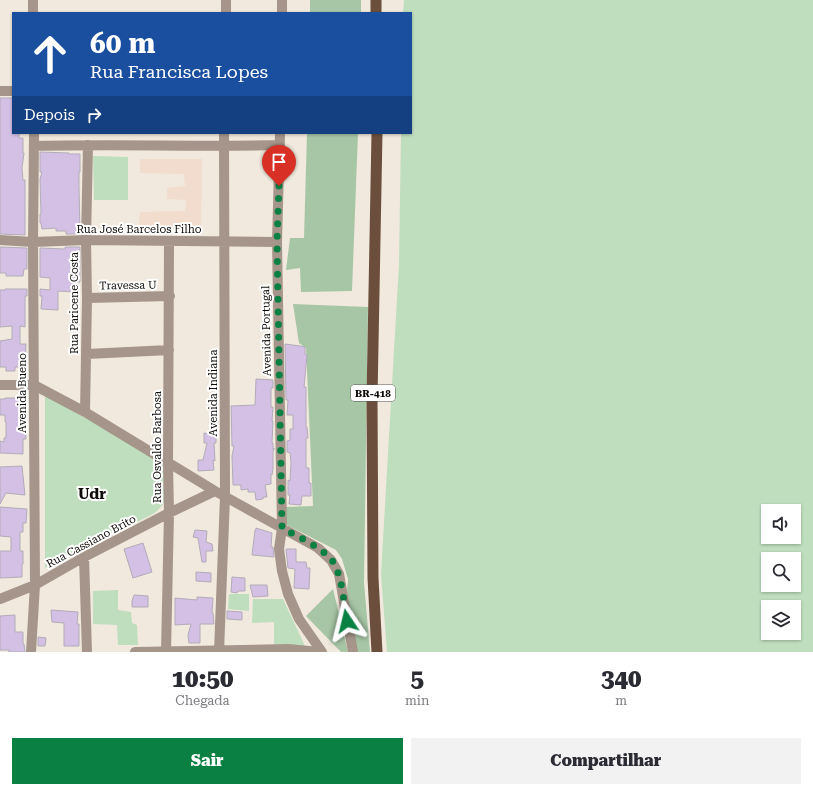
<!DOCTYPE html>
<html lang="pt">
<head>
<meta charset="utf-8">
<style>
	:root { --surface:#fff; --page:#f2f2f3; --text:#2b2b33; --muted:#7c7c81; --accent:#0b8043 }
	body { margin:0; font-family:"Roboto Serif",serif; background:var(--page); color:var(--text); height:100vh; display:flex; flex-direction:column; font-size:15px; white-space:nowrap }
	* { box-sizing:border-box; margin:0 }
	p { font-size:13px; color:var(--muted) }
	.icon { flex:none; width:22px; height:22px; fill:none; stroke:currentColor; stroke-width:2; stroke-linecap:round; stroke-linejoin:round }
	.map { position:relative; height:652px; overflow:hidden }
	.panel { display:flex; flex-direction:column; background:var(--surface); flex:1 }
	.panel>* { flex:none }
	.top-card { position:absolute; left:12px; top:12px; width:400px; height:122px; border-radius:0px; box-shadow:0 1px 3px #0004; background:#1a4fa0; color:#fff; overflow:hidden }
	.fabs { position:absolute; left:761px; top:504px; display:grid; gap:8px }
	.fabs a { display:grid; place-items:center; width:40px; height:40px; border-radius:0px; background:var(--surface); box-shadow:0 1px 3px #0004; font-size:20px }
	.pin { position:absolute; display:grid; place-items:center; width:34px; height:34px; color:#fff; margin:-41px -17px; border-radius:50% 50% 50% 0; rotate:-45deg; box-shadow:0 0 4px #0007 }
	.pin .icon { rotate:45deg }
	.me { position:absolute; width:44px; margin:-22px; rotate:350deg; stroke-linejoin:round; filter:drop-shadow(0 0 3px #0008) }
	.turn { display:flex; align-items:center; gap:14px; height:84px; padding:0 12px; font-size:18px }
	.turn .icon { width:52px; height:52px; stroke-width:2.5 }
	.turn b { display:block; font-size:28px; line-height:34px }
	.then { display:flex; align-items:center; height:38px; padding:0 12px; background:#0003; gap:8px; font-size:15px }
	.eta { display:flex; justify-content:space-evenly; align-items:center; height:68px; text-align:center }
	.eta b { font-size:24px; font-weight:800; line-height:28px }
	.cta { display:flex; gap:8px; margin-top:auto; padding:8px 12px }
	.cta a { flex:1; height:46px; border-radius:0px; background:var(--accent); color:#fff; font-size:16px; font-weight:800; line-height:46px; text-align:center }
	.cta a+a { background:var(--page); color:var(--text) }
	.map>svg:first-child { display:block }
</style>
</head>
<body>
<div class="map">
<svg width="813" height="652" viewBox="0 0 813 652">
	<rect width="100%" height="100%" fill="#f1e9dd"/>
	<path fill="#f1dcce" d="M140 159H202L201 227H139L140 212 185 211 186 200 167 199V188L185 186 184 174 140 173Z"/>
	<path fill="#bfdebe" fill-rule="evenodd" d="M404 0H813V652H387L381 574 399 264 401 133H411V13H403ZM768 511H794V537H768ZM768 559H794V585H768ZM768 607H794V633H768Z
		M93 156 128 157V200H94Z
		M45 395 164 463 166 501 155 513 45 568Z
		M118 590V610L131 612 132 623 137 625 138 645H118L117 625 93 624V591Z
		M229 594H249V611L228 609Z
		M253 599H283L306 648 274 644V622L252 623Z"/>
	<path fill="#a7c6a6" d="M310 0H361V13H310Z
		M307 133H358L352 291 301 292 300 268 286 270 290 238H304Z
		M293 304 368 307 364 583 370 652H357L347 592 348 579 342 559 336 550 285 524 286 507 313 506 306 348 299 343Z
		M333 589 348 652H341L306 616Z"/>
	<path fill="#d4bfe5" stroke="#b2acb8" d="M0 98H13V133H19V138H23V153H24L22 168 23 180H25V235L0 234Z
		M40 152 69 153V154H80V172H79V186L80 234H66V231H56V228L42 229 41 223H40V214H41L40 179 42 172H40Z
		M0 247 27 248V269H24L23 276H6V273H0Z
		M65 247H80V282H76L75 292 58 291V310L41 309 42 296H40V289L50 290V278L40 277V248L65 249Z
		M5 289H27V296H25V327L20 326V344H26L25 367H15V371H6V367H0V341L12 339V326L0 327V290H5Z
		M285 344 300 346 305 347V354L307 355 304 387H306V427H307L308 438H306V468H309V483H311V496H302L301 505 289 504 290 495H288V480L290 481 291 462 290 453 287 452V441L290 440V429H293V415H287L288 400H286Z
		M256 379 273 380V388H271V407H273L272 421H273L272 443H273V449L274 448V450H273V469L272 475 271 474V484L265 485 267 497H263V499L256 500 255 492H248V489L241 490V485H233L232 456 234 446H232L231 406 255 405Z
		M5 398H26L25 427 26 439H23V454L0 453V441L4 442V438H6V422H5V415H0V399H5Z
		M212 425H213L214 434H216V443H214L215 461 213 460 214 470 198 471V460H203L207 443H204V433L209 434Z
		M22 466 25 495 6 493 0 504V467Z
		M0 507 27 509 26 523H23V532H20V551H23V564H22V577L0 578V551H11V537L0 536Z
		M256 528 272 533 271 547H273L274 557 252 555 255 530H256Z
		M195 530 207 531 206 542 212 544 213 551H206V562H202L198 538 193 537Z
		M143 543 152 572 133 578 124 549Z
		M286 549H296V562H306L307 568H310L309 589 294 588 295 569 288 568Z
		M196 572 211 573V582L196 581Z
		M232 577 245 578V591H238L237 593 231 592Z
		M250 585H267L268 596 253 597Z
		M134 595 148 596V607H132V601Z
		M197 597 213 598 212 613H213L214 624H200V643H189L188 635 191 624 175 625V598L197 600Z
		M51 610 78 612 77 624H79V646H64V623L52 622Z
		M227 611 242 612V620L227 619Z
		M15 615V632H23V644H24L25 652H9V650H0V616Z
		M38 637 46 638 45 646H38Z"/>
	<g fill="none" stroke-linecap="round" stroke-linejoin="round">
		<path stroke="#a5958a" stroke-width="10" d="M226 0V13
			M33 13V0
			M282 13V0
			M0 91H13
			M280 133 277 242 282 528 279 549 282 571 288 594 299 619 322 652
			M34 146C116 144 198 147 280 145
			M0 240 33 242 86 240 277 242
			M87 298 170 296
			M87 354 169 350
			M0 385H34L85 412 215 491 318 548 331 560 339 574 353 652
			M85 412 87 298 86 240 88 145
			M84 557 87 652
			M0 599 35 585 84 557 169 513 215 491
			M31 652 35 585 33 242 34 133
			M135 652 288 649 309 651 314 652
			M166 652 169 513 168 462 169 242
			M219 652 225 497 224 133"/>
		<path stroke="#6b4f3c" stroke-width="11" d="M376 0V13
			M377 133 372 398 373 578 377 652"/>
	</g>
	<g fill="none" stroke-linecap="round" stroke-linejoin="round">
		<path stroke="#0b8043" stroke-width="7" stroke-dasharray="0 12.6" d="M279 186 277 242 282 528C298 537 318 545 331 559 342 572 344 604 347 621"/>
	</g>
	<g text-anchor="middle" stroke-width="4" stroke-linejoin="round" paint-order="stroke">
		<rect fill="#fff" stroke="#565452" stroke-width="1" x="351" y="385" width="44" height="16" rx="3"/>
		<g font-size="10" font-weight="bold" fill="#0e0b08">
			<text x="373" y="397">BR-418</text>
		</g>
		<g font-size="11" fill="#0e0b08" stroke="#fff">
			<text x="139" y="233">Rua José Barcelos Filho</text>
			<text transform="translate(128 285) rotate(-1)" y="4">Travessa U</text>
			<text transform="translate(74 303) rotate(-90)" y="4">Rua Paricene Costa</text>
			<text transform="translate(266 331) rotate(-91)" y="4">Avenida Portugal</text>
			<text transform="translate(22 393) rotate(-90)" y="4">Avenida Bueno</text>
			<text transform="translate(213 393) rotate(-90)" y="4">Avenida Indiana</text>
			<text transform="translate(157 447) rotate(-90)" y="4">Rua Osvaldo Barbosa</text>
			<text transform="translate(91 541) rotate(-28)" y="4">Rua Cassiano Brito</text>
		</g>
		<g font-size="15" font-weight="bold" fill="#0e0b08" stroke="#fff">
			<text x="92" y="499">Udr</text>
		</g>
	</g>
</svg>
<div class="fabs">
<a><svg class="icon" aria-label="sound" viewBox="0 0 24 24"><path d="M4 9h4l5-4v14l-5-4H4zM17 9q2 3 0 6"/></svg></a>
<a><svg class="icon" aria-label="search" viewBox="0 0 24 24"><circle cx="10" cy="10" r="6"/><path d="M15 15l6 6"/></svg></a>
<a><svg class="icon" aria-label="layers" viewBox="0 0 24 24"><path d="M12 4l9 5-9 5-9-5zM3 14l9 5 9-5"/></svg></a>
</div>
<div class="pin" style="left:279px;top:186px;background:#d93025"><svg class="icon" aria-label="arrive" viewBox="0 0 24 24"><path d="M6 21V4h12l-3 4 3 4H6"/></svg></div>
<svg class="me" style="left:347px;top:621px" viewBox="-20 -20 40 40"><path d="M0-17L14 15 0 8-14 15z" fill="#0b8043" stroke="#fff" stroke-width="4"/></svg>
<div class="top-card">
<div class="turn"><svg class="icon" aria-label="ahead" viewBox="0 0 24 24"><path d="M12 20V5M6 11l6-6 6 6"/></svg><div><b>60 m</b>Rua Francisca Lopes</div></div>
<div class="then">Depois<svg class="icon" aria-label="right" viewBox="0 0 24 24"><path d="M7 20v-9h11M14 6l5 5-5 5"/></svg></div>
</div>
</div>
<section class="panel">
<div class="eta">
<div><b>10:50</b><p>Chegada</p></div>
<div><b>5</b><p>min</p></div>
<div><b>340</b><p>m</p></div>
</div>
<div class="cta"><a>Sair</a><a>Compartilhar</a></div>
</section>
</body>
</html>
